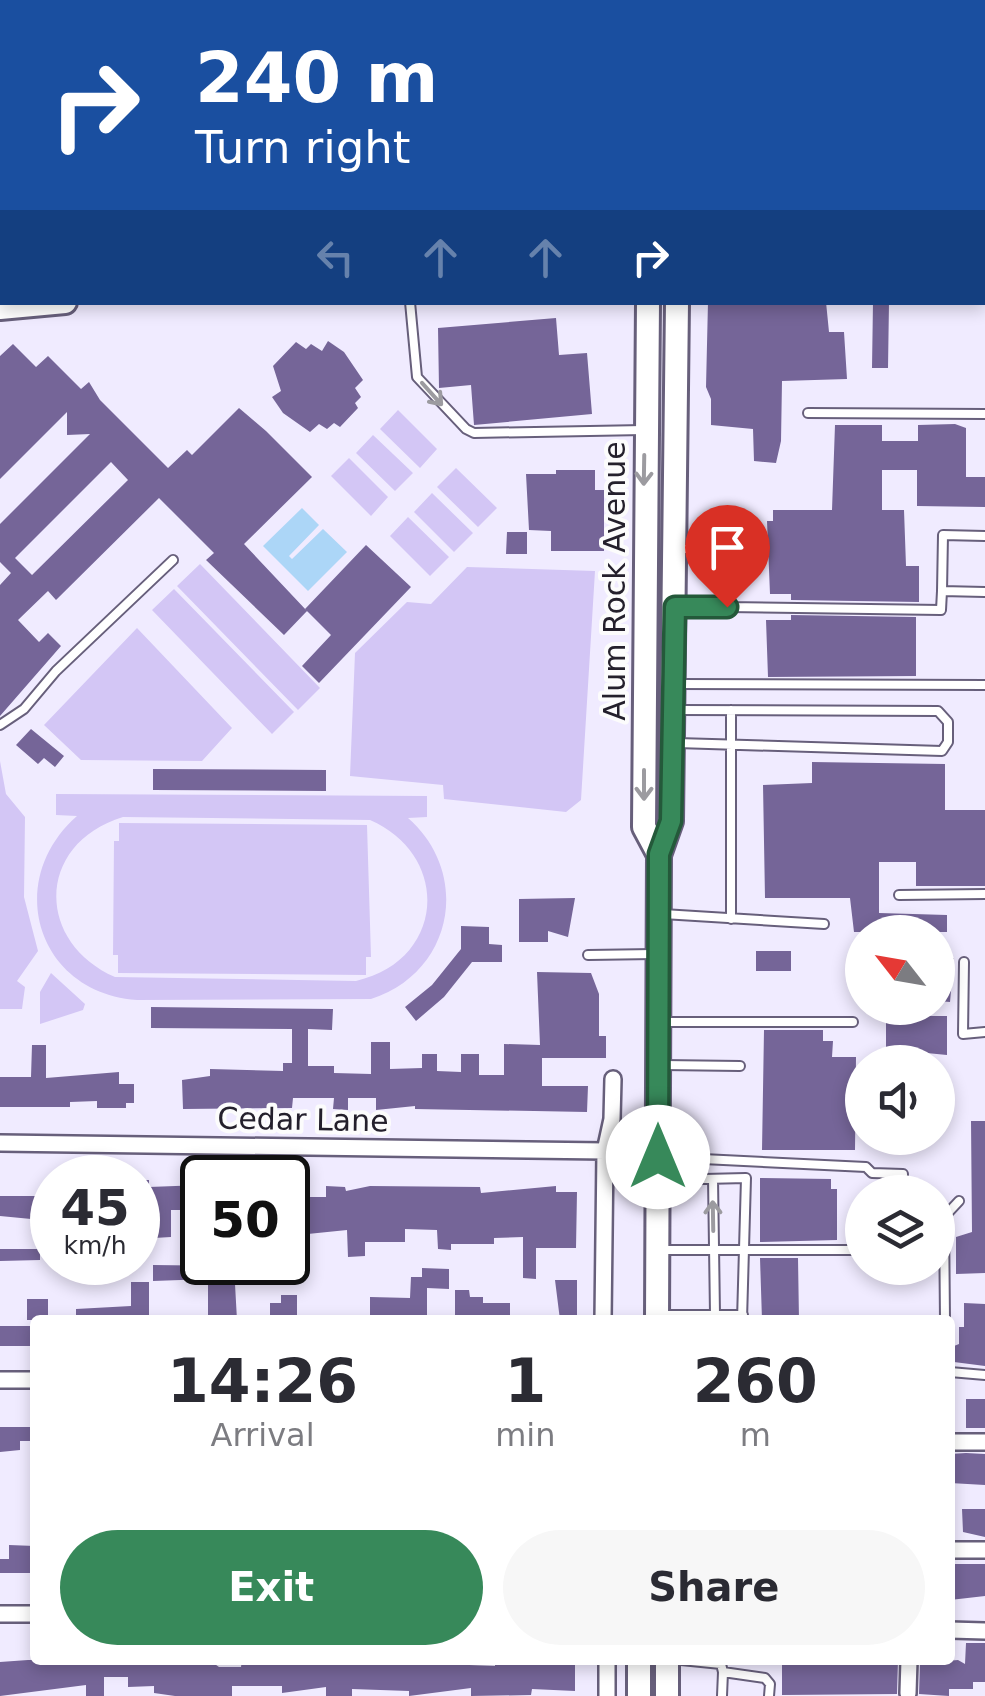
<!DOCTYPE html>
<html lang="en">
<head>
<meta charset="utf-8">
<style>
	:root { --surface:#fff; --page:#f7f7f7; --text:#2b2b33; --muted:#7c7c81; --accent:#37895a }
	body { margin:0; font-family:"DejaVu Sans",sans-serif; background:var(--page); color:var(--text); height:100vh; display:flex; flex-direction:column; font-size:38px; white-space:nowrap }
	* { box-sizing:border-box; margin:0 }
	p { font-size:32px; color:var(--muted) }
	.icon { flex:none; width:55px; height:55px; fill:none; stroke:currentColor; stroke-width:2; stroke-linecap:round; stroke-linejoin:round }
	.map { position:relative; flex:1; overflow:hidden }
	.sheet { position:absolute; left:30px; top:1315px; width:925px; height:350px; display:flex; flex-direction:column; background:var(--surface); border-radius:10px; box-shadow:0 5px 15px #0003 }
	.sheet>* { flex:none }
	.hud { position:absolute; left:0px; top:0px; width:985px; height:305px; box-shadow:0 5px 15px #0003; background:#1a4fa0; color:#fff; overflow:hidden }
	.needle { width:65px; rotate:301deg }
	.tools { position:absolute; left:845px; top:915px; display:grid; gap:20px }
	.tools a { display:grid; place-items:center; width:110px; height:110px; border-radius:50%; background:var(--surface); box-shadow:0 5px 15px #0003; font-size:50px }
	.speed { position:absolute; left:30px; top:1155px; display:flex; gap:20px; font-size:50px; font-weight:700; text-align:center }
	.speed>* { display:grid; place-content:center; width:130px; height:130px; border-radius:50%; background:var(--surface); box-shadow:0 5px 15px #0003; line-height:1 }
	.speed small { font-size:25px; font-weight:400 }
	.speed .limit { border:5px solid #111; border-radius:15px; background:#fff; color:#111 }
	.pin { position:absolute; display:grid; place-items:center; width:85px; height:85px; color:#fff; margin:-102px -42px; border-radius:50% 50% 50% 0; rotate:-45deg; box-shadow:0 0 10px #0007 }
	.pin .icon { rotate:45deg }
	.me { position:absolute; width:110px; margin:-55px; rotate:0deg; stroke-linejoin:round; filter:drop-shadow(0 0 8px #0008) }
	.turn { display:flex; align-items:center; gap:35px; height:210px; padding:0 30px; font-size:45px }
	.turn .icon { width:130px; height:130px; stroke-width:2.5 }
	.turn b { display:block; font-size:70px; line-height:85px }
	.lanes { display:flex; align-items:center; height:95px; padding:0 30px; background:#0003; justify-content:center; gap:50px; direction:ltr }
	.lanes .off { opacity:.35 }
	.eta { display:flex; justify-content:space-evenly; align-items:center; height:170px; text-align:center }
	.eta b { font-size:60px; font-weight:800; line-height:70px }
	.primary-button { display:flex; gap:20px; margin-top:auto; padding:20px 30px }
	.primary-button a { flex:1; height:115px; border-radius:60px; background:var(--accent); color:#fff; font-size:40px; font-weight:800; line-height:115px; text-align:center }
	.primary-button a+a { background:var(--page); color:var(--text) }
	.map>svg:first-child { display:block }
</style>
</head>
<body>
<div class="map">
<svg width="985" height="1696" viewBox="0 0 985 1696">
	<rect width="100%" height="100%" fill="#f0ebff"/>
	<path fill="#d3c6f5" fill-rule="evenodd" d="M398 410 437 449 420 468 380 429Z
		M373 435 413 473 395 491 356 453Z
		M349 458 388 497 371 516 331 476Z
		M456 468 497 508 478 527 437 487Z
		M432 493 473 533 454 552 414 512Z
		M408 517 449 557 430 576 390 536Z
		M200 564 320 688 298 710 177 586Z
		M467 567 595 571 581 800 566 812 444 799 443 785 350 776 355 653 407 602 431 604Z
		M174 589 294 712 272 734 152 610Z
		M137 628 232 728 202 761 81 760 44 725Z
		M0 761 6 794 25 817 24 897 38 951 17 981 25 987 22 1009H0Z
		M56 794 427 796V817L408 818C472 874 453 973 371 999L137 1000C37 993 3 881 77 816L56 815ZM123 817 370 820C452 856 445 961 356 981L115 977C34 941 37 843 123 817Z
		M119 823 367 825 371 957H366V975L118 973V955H113L114 841H119Z
		M51 973 85 1004 83 1010 40 1024V992Z"/>
	<path fill="#acd6f7" d="M302 508 319 525 289 556 292 559 323 529 347 552 308 591 263 546Z"/>
	<path fill="#756598" fill-rule="evenodd" d="M708 302H826L829 332H844L847 379 782 381 781 441 776 463 754 461 753 429 711 425V399L706 387Z
		M873 302H889L888 368H872Z
		M556 318 559 355 587 353 592 414 474 425 471 385 439 388 438 328Z
		M328 341 344 352 363 380 355 388 361 397 355 403 358 408 340 427 334 423 327 429 319 424 310 432 283 413 272 397 281 391 273 366 296 342 306 349 311 344 322 351Z
		M13 344 36 367 48 356 81 389 89 382 100 400 168 468 187 450 192 455 239 408 266 431 312 477 244 544 307 611 284 635 206 560 214 553 159 498 56 600 48 591 18 620 39 642 48 633 61 646 0 716V585L11 573 0 562V524L90 434 67 435V412L0 479V356ZM111 462 128 480 32 575 15 558Z
		M955 424 966 428V477H985V507L917 506V470H882V510H904L906 566H919V602L791 600V594H770L767 521H773V510H832L835 425H882V441H918V425Z
		M556 470H595V490H604V551H551V531L529 530 526 474H556Z
		M507 532H527V554H506Z
		M366 545 411 587 319 683 302 666 331 635 305 609Z
		M791 615 916 617V676L768 677 766 620H791Z
		M31 729 64 756 55 767 44 758 38 764 16 745Z
		M812 762 945 764V810H985V886H916V862H879V913L947 915V932H854L850 898H765L763 785 812 783Z
		M153 769 326 770V791L153 790Z
		M575 898 568 937 548 931V942H519V899Z
		M461 926 489 927V944L502 945V962H472L444 997 416 1021 405 1007 432 985 461 949Z
		M756 951H791V971H756Z
		M938 958H954L950 1002 938 1001Z
		M537 972 591 973 599 994V1036H606V1058H542V1086H588L587 1112 415 1109V1106L376 1110V1098H348V1110L333 1109 334 1098H293L292 1108 183 1109 182 1080 210 1076V1069L283 1071V1063H292V1029L151 1028V1007L333 1009 332 1030 308 1029V1066H334V1073L371 1074V1042H390V1069L422 1068V1054H437V1071L461 1072V1054H479V1075H504V1044L540 1045Z
		M909 1016H947V1055L886 1049V1023H910Z
		M764 1030H823V1041H833L832 1057H856L855 1150H762Z
		M32 1045H46V1078L119 1072V1084H134V1103H126V1108H97V1101L70 1102V1107H0V1077H31Z
		M971 1121H985V1273L956 1274V1237L972 1232Z
		M760 1178 831 1179V1189H837V1240L760 1242Z
		M138 1180H149V1187L202 1185V1210H171V1237L154 1238V1230H138Z
		M326 1186 345 1187 346 1191 370 1186 480 1187 481 1193 556 1186V1192H577L576 1248H536V1279L523 1278V1237L494 1238V1244H451V1250L438 1249 437 1230 405 1229V1242H365V1256L348 1257 347 1230 288 1236V1197H326Z
		M0 1196H52V1221L0 1216Z
		M0 1249H40V1260L0 1261Z
		M760 1258H798L799 1320H762Z
		M153 1265 234 1266 237 1320H208V1279L153 1281Z
		M422 1268 449 1269V1289L427 1288V1320H370V1297L410 1298 411 1277H422Z
		M555 1280H577V1320H560Z
		M131 1282H149V1320H76V1309L131 1306Z
		M455 1290H469L470 1297H483V1303H510V1320H455Z
		M281 1295H297V1320H270V1303H281Z
		M27 1299H48V1320H27Z
		M964 1303 985 1304V1366L954 1362V1346L959 1344V1327H964Z
		M0 1326H35V1346H0Z
		M966 1399H985V1428H966Z
		M0 1427H35V1441H20V1450L0 1452Z
		M966 1453 985 1454V1485L950 1483V1454Z
		M962 1509H985V1537L963 1532Z
		M9 1545 35 1546V1573H0V1559H9Z
		M950 1564H985V1596L950 1600Z
		M966 1643H985V1682H973V1689H949V1696L919 1694 920 1663 958 1660 965 1664Z
		M28 1660H209L219 1667H241L242 1660 281 1665V1660H423V1665H456V1660H469V1665L495 1666V1660H575V1691L532 1689 531 1695 471 1696V1688L409 1696V1691L352 1689V1696H326V1687L282 1693V1686H232V1696H175L154 1693V1686L128 1687V1677H104V1696H86V1685L0 1696V1662Z
		M860 1660H898L897 1694 782 1695V1664H860Z"/>
	<g fill="none" stroke-linecap="round" stroke-linejoin="round">
		<defs>
			<path id="lane" d="M420 0 421 2
				M456 0 458 2
				M489 0V1
				M0 30 2 29
				M410 302 417 377 466 429 474 433 644 430
				M808 413 985 414
				M985 536 943 535 942 591 985 592
				M677 549H728L727 607H679
				M727 607 941 610 942 591
				M678 684 985 685
				M731 710V919
				M0 725 24 709 56 671 173 560
				M677 743 942 751 948 742V722L938 711 678 710
				M899 895 985 894
				M663 914 824 924
				M588 955 654 954
				M964 962 963 1034 985 1032
				M663 1022H853
				M663 1065 740 1066
				M662 1157 866 1167 872 1173 903 1174 902 1192
				M713 1179 715 1314
				M662 1180 746 1178 742 1320
				M662 1250H862
				M663 1315H743
				M945 1320 944 1217 959 1201
				M950 1372 985 1375
				M681 1660 721 1664 723 1672 765 1678 770 1684 769 1696
				M722 1696 723 1672"/>
			<path id="street" d="M31 0 32 2
				M331 2 335 0
				M745 2 760 0
				M0 1143 605 1151
				M603 1320 605 1151 612 1119 613 1079
				M0 1380H35
				M953 1442H985
				M950 1550H985
				M0 1614H35
				M950 1630 985 1631
				M908 1693 909 1660
				M607 1696V1660"/>
			<path id="secondary" d="M620 0 621 2
				M651 0 652 2
				M982 218 985 217
				M648 302 644 827 659 855
				M0 308 65 302
				M657 1320 659 855 671 821 677 302
				M639 1696V1660
				M667 1696V1660"/>
		</defs>
		<use href="#lane" stroke="#675f7b" stroke-width="12"/>
		<use href="#street" stroke="#675f7b" stroke-width="20"/>
		<use href="#secondary" stroke="#675f7b" stroke-width="28"/>
		<use href="#lane" stroke="#fff" stroke-width="8"/>
		<use href="#street" stroke="#fff" stroke-width="15"/>
		<use href="#secondary" stroke="#fff" stroke-width="22"/>
	</g>
	<defs><path id="oneway-shaft" d="M-6 0H5M1.5-3L5.5 0L1.5 3" fill="none" stroke-width="1.6" stroke-linecap="round" stroke-linejoin="round" transform="scale(2.5)"/></defs>
	<g stroke="#9c9ba0">
		<use href="#oneway-shaft" transform="translate(432 394) rotate(48)"/>
		<use href="#oneway-shaft" transform="translate(644 470) rotate(91)"/>
		<use href="#oneway-shaft" transform="translate(644 785) rotate(90)"/>
		<use href="#oneway-shaft" transform="translate(713 1216) rotate(-91)"/>
	</g>
	<g fill="none" stroke-linecap="round" stroke-linejoin="round">
		<defs>
			<path id="route" d="M658 1157 659 854 671 821 675 607H727"/>
		</defs>
		<use href="#route" stroke="#24593a" stroke-width="25"/>
		<use href="#route" stroke="#37895a" stroke-width="18"/>
	</g>
	<g text-anchor="middle" stroke-width="8" stroke-linejoin="round" paint-order="stroke">
		<g font-size="30" fill="#24202c" stroke="#fcfcfc">
			<text transform="translate(615 581) rotate(-90)" y="10">Alum Rock Avenue</text>
			<text transform="translate(303 1120) rotate(1)" y="10">Cedar Lane</text>
		</g>
	</g>
</svg>
<div class="tools">
<a><svg class="needle" viewBox="-14 -14 28 28"><path d="M0-13l5 13h-10z" fill="#e53935"/><path d="M0 13l5-13h-10z" fill="#7c7c81"/></svg></a>
<a><svg class="icon" aria-label="sound" viewBox="0 0 24 24"><path d="M4 9h4l5-4v14l-5-4H4zM17 9q2 3 0 6"/></svg></a>
<a><svg class="icon" aria-label="layers" viewBox="0 0 24 24"><path d="M12 4l9 5-9 5-9-5zM3 14l9 5 9-5"/></svg></a>
</div>
<div class="speed"><div>45<small>km/h</small></div><div class="limit">50</div></div>
<div class="pin" style="left:727px;top:607px;background:#d93025"><svg class="icon" aria-label="arrive" viewBox="0 0 24 24"><path d="M6 21V4h12l-3 4 3 4H6"/></svg></div>
<svg class="me" style="left:658px;top:1157px" viewBox="-20 -20 40 40"><circle r="19" fill="#fff"/><path d="M0-13L10 11 0 6-10 11z" fill="#37895a"/></svg>
<div class="hud">
<div class="turn"><svg class="icon" aria-label="right" viewBox="0 0 24 24"><path d="M7 20v-9h11M14 6l5 5-5 5"/></svg><div><b>240 m</b>Turn right</div></div>
<div class="lanes"><svg class="icon off" aria-label="left" viewBox="0 0 24 24"><path d="M17 20v-9H6M10 6l-5 5 5 5"/></svg><svg class="icon off" aria-label="ahead" viewBox="0 0 24 24"><path d="M12 20V5M6 11l6-6 6 6"/></svg><svg class="icon off" aria-label="ahead" viewBox="0 0 24 24"><path d="M12 20V5M6 11l6-6 6 6"/></svg><svg class="icon" aria-label="right" viewBox="0 0 24 24"><path d="M7 20v-9h11M14 6l5 5-5 5"/></svg></div>
</div>
<section class="sheet">
<div class="eta">
<div><b>14:26</b><p>Arrival</p></div>
<div><b>1</b><p>min</p></div>
<div><b>260</b><p>m</p></div>
</div>
<div class="primary-button"><a>Exit</a><a>Share</a></div>
</section>
</div>
</body>
</html>
